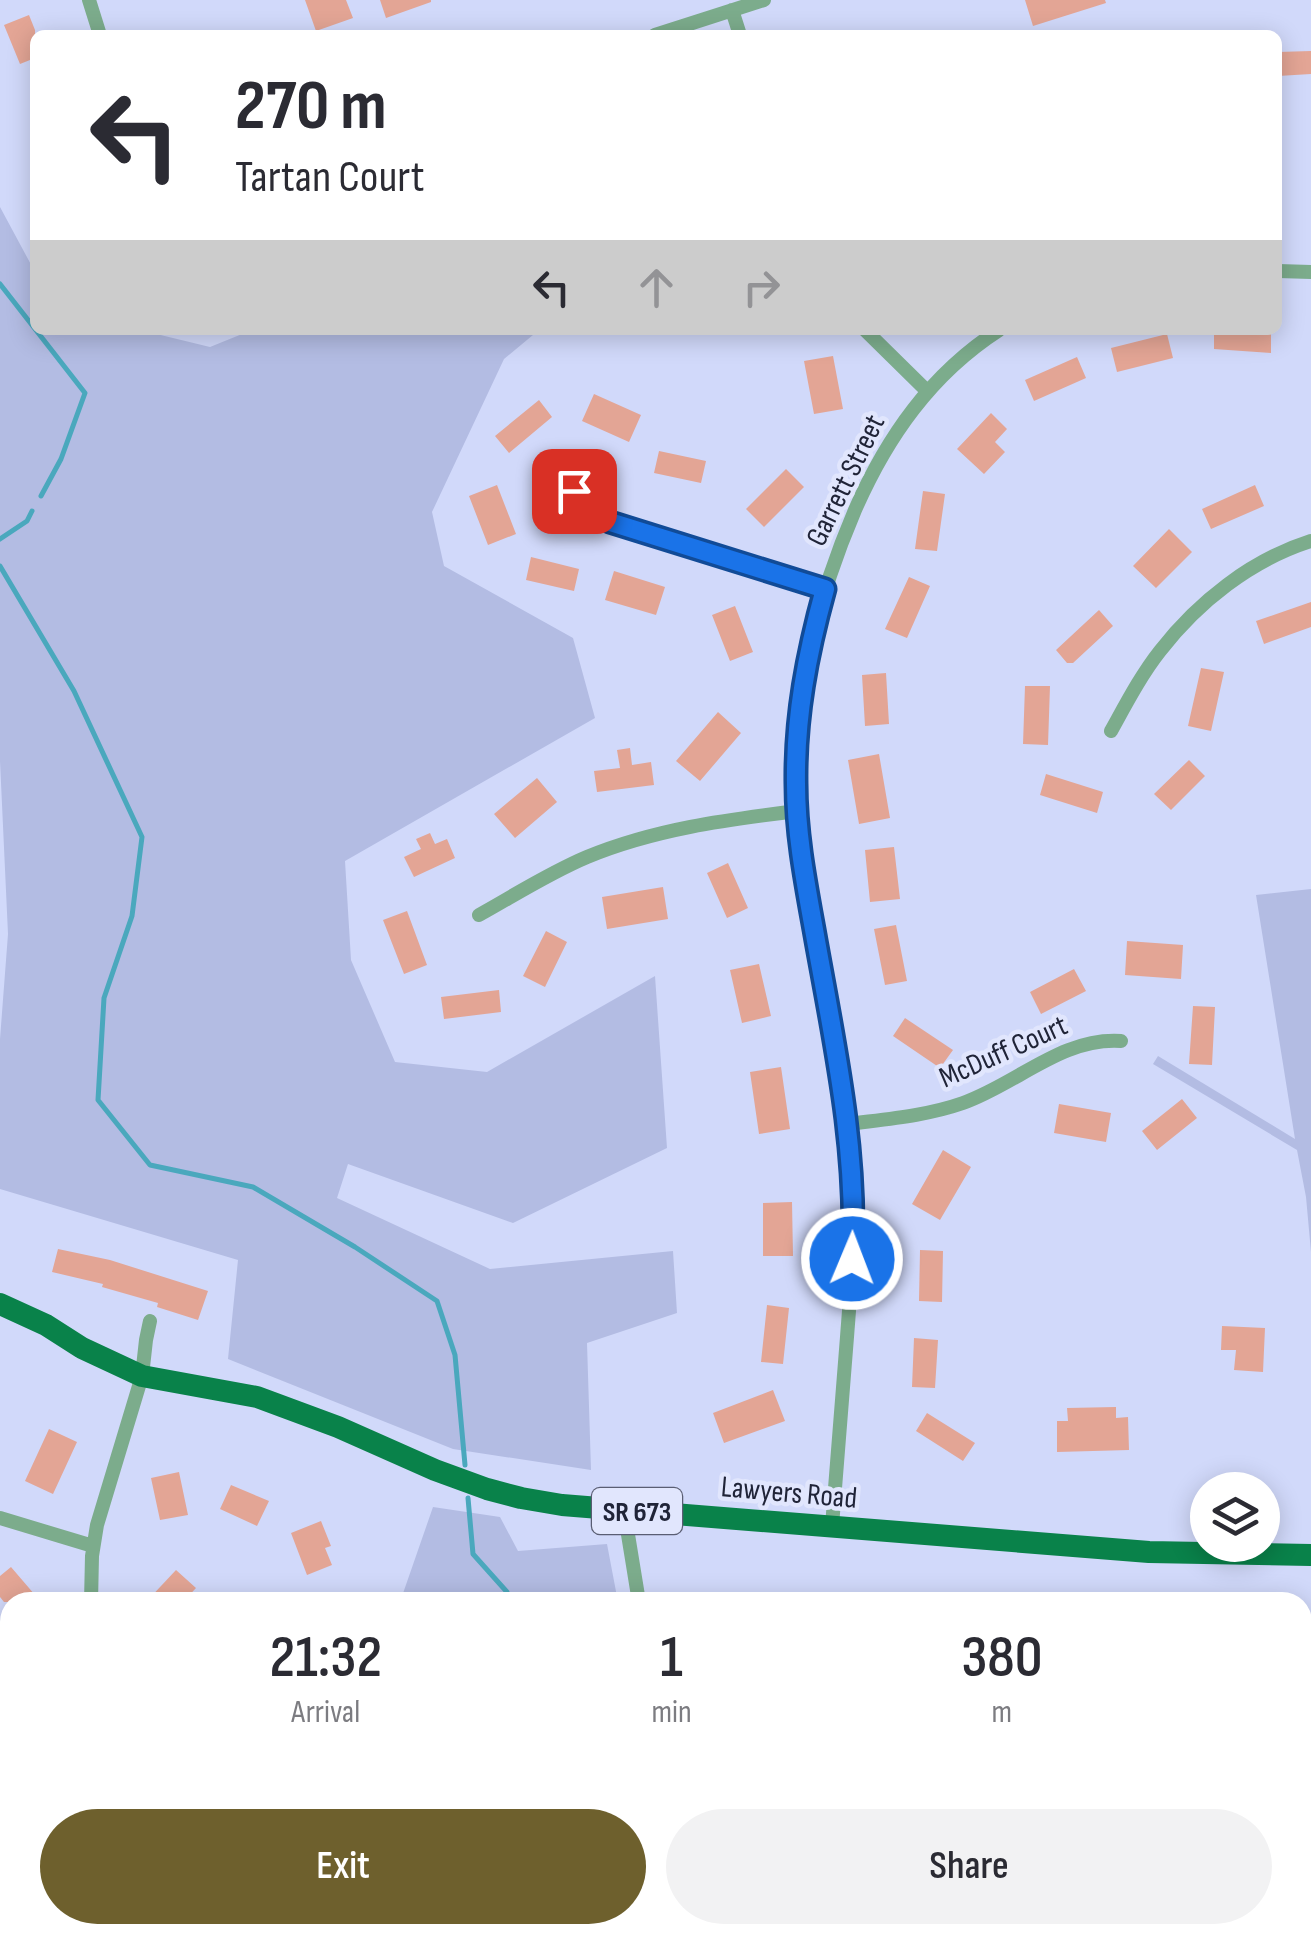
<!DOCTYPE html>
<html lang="en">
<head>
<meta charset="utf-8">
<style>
	:root { --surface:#fff; --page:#f2f2f3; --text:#2b2b33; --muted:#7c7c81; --accent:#6e602d }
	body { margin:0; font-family:"Sofia Sans Condensed",sans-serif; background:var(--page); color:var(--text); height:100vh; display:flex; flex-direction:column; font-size:38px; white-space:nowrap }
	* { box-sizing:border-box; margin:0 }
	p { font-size:32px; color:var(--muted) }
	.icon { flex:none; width:55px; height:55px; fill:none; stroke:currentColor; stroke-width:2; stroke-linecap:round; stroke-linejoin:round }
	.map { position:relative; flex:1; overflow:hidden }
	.details { position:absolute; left:0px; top:1592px; width:1312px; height:352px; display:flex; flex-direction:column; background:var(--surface); border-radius:30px 30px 0 0; box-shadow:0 5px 25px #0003 }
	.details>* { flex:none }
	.banner { position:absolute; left:30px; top:30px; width:1252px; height:305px; border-radius:15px; box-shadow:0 5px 25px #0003; background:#fff; color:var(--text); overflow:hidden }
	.tools { position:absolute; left:1190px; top:1472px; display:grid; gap:20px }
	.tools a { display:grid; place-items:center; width:90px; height:90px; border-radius:50%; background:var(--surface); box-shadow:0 5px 25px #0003; font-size:50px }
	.pin { position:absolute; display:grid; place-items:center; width:85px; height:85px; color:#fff; margin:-42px; border-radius:20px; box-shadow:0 5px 15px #0006 }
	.me { position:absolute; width:110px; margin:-55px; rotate:1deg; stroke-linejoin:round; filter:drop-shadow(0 0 8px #0008) }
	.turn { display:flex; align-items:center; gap:35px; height:210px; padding:0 40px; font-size:45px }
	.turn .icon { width:130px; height:130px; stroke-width:2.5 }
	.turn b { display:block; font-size:70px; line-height:85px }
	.lanes { display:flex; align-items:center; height:95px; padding:0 40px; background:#0003; justify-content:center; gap:50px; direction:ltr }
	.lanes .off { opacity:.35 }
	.eta { display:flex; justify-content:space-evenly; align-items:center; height:170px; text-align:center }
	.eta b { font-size:60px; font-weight:600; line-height:70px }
	.primary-button { display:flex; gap:20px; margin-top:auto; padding:20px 40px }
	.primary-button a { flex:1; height:115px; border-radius:60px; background:var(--accent); color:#fff; font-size:40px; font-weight:600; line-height:115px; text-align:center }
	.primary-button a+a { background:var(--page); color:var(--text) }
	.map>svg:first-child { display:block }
</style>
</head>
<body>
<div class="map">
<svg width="1311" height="1943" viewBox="0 0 1311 1943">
	<rect width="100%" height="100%" fill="#d1d9fa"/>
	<path fill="#b3bce3" d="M0 207 35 272V330H140L210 347 252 330H539L504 359 432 512 444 566 573 638 595 718 345 861 351 960 395 1062 487 1072 655 976 667 1148 513 1223 348 1164 337 1198 490 1269 673 1251 677 1313 587 1343 591 1470 453 1449 228 1359 238 1260 0 1189V1039L8 934 0 761Z
		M1311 889V1252L1306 1197 1297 1150 1153 1064 1158 1056 1295 1139 1256 895Z
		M433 1507 500 1517 518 1551 607 1544 618 1602H400Z
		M492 1935H696L699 1943H497Z"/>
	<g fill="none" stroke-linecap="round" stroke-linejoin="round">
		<path stroke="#4aa8bd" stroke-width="5" d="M0 284 85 393 61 459 41 496
			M0 539 27 521 32 511
			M0 566 74 691 142 837 132 916 104 998 98 1100 150 1165 253 1187 355 1247 437 1301 455 1355 465 1465
			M468 1498 473 1554 507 1592V1602
			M583 1943 588 1935"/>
	</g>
	<path fill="#e3a595" d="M305 0H346L353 18 316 31Z
		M380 0H431V2L386 18Z
		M1025 0H1105L1106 3 1033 26Z
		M29 15 35 30V58L20 64 4 25Z
		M1311 51V74L1278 76V52Z
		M1214 330H1271V353L1214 349Z
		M1167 334 1173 358 1117 372 1111 348Z
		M833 356 843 409 814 414 804 361Z
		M1077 357 1086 378 1034 401 1025 380Z
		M594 394 641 415 629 442 582 421Z
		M539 400 552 417 509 453 495 436Z
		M991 413 1007 429 995 442 1005 452 984 474 957 449Z
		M659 451 706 461 701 483 654 473Z
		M786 469 804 487 764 527 746 509Z
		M497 485 516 534 488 545 469 496Z
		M1255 485 1264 506 1211 529 1202 509Z
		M923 491 945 494 937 551 915 549Z
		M1169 529 1192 552 1156 588 1133 566Z
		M531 557 579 569 574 591 526 580Z
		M614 571 665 587 656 615 605 600Z
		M909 577 930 586 907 638 885 629Z
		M1311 602V627L1264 644 1256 621Z
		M735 606 753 652 730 661 712 615Z
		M1099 610 1113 626 1073 663H1067L1056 650Z
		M1201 668 1224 672 1211 731 1188 726Z
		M886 673 889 724 865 726 862 675Z
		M1025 686H1050L1048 745 1023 744Z
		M718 712 741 733 700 781 676 761Z
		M630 748 632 765 651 762 654 785 597 792 594 771 620 768 617 750Z
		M879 754 890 818 859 824 848 760Z
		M1189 760 1205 776 1171 810 1154 794Z
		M1046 774 1103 792 1097 813 1040 795Z
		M537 778 557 802 515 838 494 814Z
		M430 833 435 844 447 839 455 858 414 877 404 857 421 849 416 839Z
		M894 847 900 899 870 902 865 850Z
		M728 863 748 908 727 918 707 873Z
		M663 887 668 919 607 929 602 897Z
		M407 911 427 965 404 974 383 920Z
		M896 925 907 981 885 985 874 929Z
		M546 931 567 942 545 987 523 976Z
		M1127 941 1183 945 1181 979 1125 975Z
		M759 964 771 1016 742 1023 730 970Z
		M1074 969 1086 991 1041 1014 1030 992Z
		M499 990 501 1012 444 1019 441 997Z
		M1193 1006 1215 1007 1212 1065 1189 1064Z
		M905 1018 953 1050 940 1068 893 1036Z
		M781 1067 790 1129 759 1134 750 1072Z
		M1182 1099 1197 1118 1157 1150 1142 1131Z
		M1059 1104 1111 1113 1106 1142 1054 1133Z
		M943 1150 971 1167 940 1220 912 1204Z
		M792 1202 793 1256H763V1203Z
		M58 1249 110 1260 208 1291 198 1320 157 1307 158 1303 102 1287 103 1284 52 1272Z
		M920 1250 943 1251 942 1302 919 1301Z
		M767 1305 789 1308 783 1364 761 1362Z
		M1222 1326 1265 1328 1263 1372 1234 1370 1236 1350H1221Z
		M914 1338 938 1340 935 1388 912 1387Z
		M773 1390 785 1421 724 1443 713 1413Z
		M1116 1407V1418L1128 1417 1129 1450 1057 1452V1421H1068L1067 1408Z
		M927 1413 975 1443 963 1461 916 1431Z
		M49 1429 77 1442 53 1494 25 1481Z
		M179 1472 188 1515 160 1520 151 1478Z
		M231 1485 269 1501 257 1526 220 1509Z
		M321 1521 331 1546 325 1548 332 1565 307 1575 291 1533Z
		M11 1567 41 1602H4L0 1597V1576Z
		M176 1570 196 1588 183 1602H146Z"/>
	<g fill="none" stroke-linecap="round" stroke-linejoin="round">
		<path stroke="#7cac8c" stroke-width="14" d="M89 0 100 35
			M732 10 740 35
			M655 35 764 0
			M1278 271 1311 272
			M865 330 927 391
			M574 491 593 512 610 522 825 589
			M1111 731C1126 704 1141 675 1160 651 1198 602 1251 560 1311 541
			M479 915C515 895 549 873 587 857 655 829 725 820 797 811
			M848 1124C886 1119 926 1116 963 1103 1017 1084 1062 1037 1121 1041
			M624 1510 639 1602
			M0 1518 93 1546
			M832 1526C837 1463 842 1400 847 1337 851 1284 856 1231 852 1178 844 1055 806 935 797 812 789 707 814 606 855 510 887 437 931 374 999 330
			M91 1602 92 1556 97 1525 142 1376 146 1340 150 1321
			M0 1906 10 1905
			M147 1935V1943
			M334 1935 339 1943
			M712 1935 719 1943"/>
		<path stroke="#09824a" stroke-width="22" d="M0 1304 46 1325 82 1348 142 1376 257 1397 338 1427 435 1470 487 1489 521 1498 562 1505 1149 1552 1311 1555"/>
	</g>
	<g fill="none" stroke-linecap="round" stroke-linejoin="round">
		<defs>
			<path id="route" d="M574 491 593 512 610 522 825 589C807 654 795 717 796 784 796 835 806 885 815 935 834 1042 858 1149 852 1259"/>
		</defs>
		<use href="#route" stroke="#114b97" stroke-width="25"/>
		<use href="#route" stroke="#1a73e8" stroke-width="18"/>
	</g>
	<g text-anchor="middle" stroke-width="9" stroke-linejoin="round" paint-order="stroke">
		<rect fill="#e1e6fd" stroke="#5a5e73" stroke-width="2.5" x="592" y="1488" width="90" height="46" rx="8"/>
		<g font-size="28" font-weight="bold" fill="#202438">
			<text x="637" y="1521">SR 673</text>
		</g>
		<g font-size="30" fill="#202438" stroke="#e1e6fd">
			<text transform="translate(845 480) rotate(-64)" y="10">Garrett Street</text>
			<text transform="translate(1003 1051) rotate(-24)" y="10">McDuff Court</text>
			<text transform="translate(789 1492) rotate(5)" y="10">Lawyers Road</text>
		</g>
	</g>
</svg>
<div class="tools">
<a><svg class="icon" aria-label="layers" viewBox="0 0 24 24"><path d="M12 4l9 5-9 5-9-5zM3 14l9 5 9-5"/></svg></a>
</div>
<div class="pin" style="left:574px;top:491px;background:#d93025"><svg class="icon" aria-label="arrive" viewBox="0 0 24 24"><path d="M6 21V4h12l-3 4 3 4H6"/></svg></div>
<svg class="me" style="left:852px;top:1259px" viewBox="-20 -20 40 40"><circle r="17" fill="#1a73e8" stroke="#fff" stroke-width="3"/><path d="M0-11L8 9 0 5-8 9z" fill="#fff"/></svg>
<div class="banner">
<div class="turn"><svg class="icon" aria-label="left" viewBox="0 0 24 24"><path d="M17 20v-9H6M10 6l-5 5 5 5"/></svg><div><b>270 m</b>Tartan Court</div></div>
<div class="lanes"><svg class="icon" aria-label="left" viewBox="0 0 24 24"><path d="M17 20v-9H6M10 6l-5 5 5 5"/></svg><svg class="icon off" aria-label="ahead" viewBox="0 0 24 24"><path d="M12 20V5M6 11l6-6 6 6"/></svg><svg class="icon off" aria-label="right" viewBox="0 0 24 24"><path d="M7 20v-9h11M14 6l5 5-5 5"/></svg></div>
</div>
<section class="details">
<div class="eta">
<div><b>21:32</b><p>Arrival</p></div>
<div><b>1</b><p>min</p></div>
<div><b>380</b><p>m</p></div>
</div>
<div class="primary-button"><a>Exit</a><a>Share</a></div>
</section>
</div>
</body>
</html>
